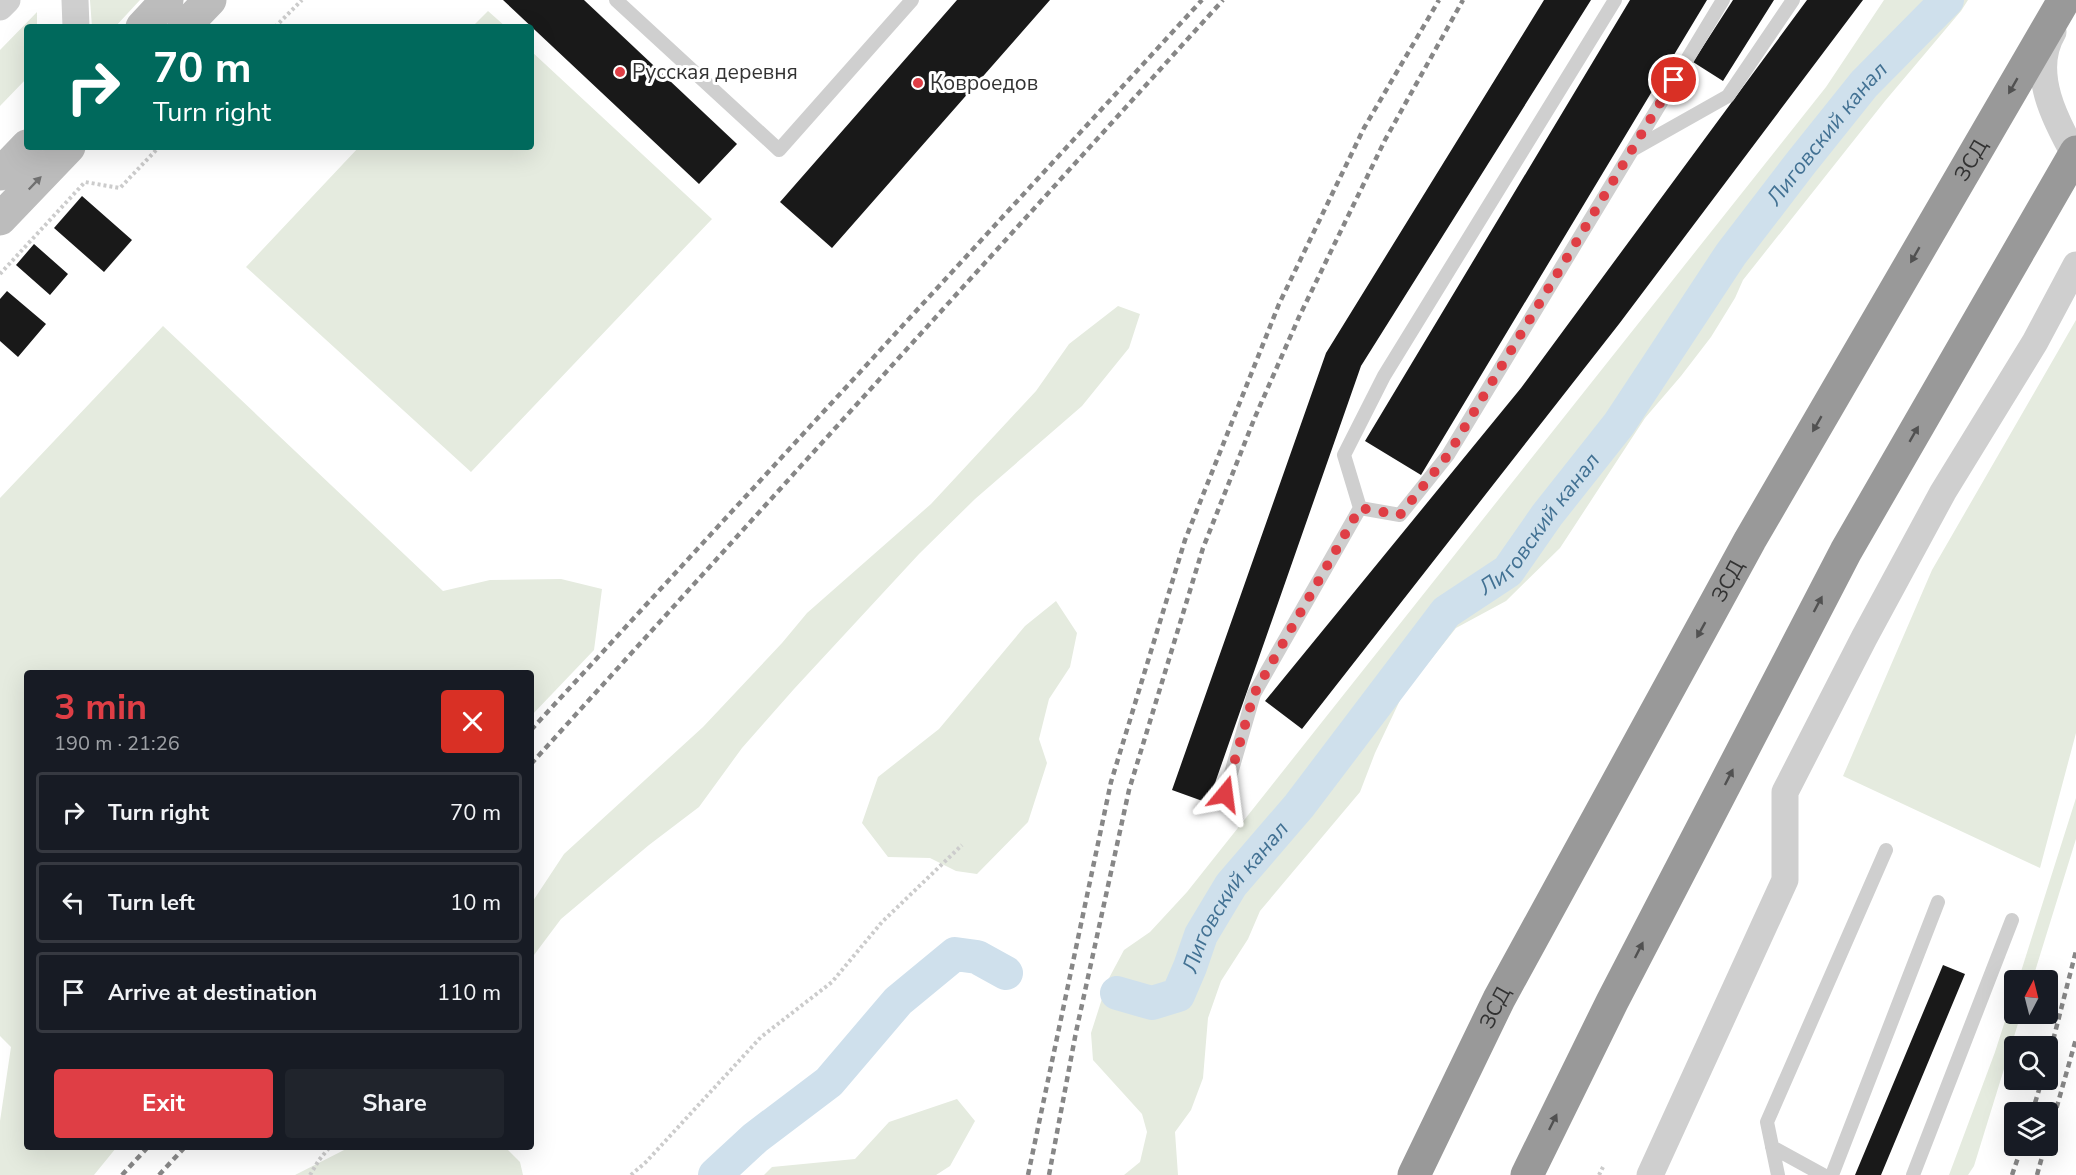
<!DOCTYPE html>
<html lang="en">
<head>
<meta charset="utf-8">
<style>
	:root { --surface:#171b24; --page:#20242c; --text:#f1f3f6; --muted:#9ea1a6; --line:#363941; --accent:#df3e45 }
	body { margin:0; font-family:"Nunito Sans",sans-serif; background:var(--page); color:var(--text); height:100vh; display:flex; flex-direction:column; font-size:22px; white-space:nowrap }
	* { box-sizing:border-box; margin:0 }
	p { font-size:20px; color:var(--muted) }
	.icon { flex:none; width:33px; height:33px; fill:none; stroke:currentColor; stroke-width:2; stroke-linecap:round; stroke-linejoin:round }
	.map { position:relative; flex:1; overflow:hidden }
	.drawer { position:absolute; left:24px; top:670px; width:510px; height:480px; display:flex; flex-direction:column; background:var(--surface); border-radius:6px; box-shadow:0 6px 24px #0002 }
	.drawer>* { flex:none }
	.hud { position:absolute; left:24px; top:24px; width:510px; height:126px; border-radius:6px; box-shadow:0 6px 24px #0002; background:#00695c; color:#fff; overflow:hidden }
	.needle { width:39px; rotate:7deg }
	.fabs { position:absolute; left:2004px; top:970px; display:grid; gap:12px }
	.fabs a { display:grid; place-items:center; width:54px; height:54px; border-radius:6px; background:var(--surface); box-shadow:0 6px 24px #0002; font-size:30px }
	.pin { position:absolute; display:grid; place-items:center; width:51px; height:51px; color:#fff; margin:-26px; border:3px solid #fff; border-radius:50%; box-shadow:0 2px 6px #0007 }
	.me { position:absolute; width:66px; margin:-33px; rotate:16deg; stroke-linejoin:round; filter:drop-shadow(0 0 4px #0008) }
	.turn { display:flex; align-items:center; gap:21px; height:126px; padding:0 30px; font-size:27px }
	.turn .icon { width:78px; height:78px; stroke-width:2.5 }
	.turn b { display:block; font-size:42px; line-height:51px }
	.round { display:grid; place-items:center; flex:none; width:63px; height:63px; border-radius:6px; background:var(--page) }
	.head { display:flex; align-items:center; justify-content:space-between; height:102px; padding:0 30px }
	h1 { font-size:36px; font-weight:700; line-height:45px; color:var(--accent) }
	.cta { display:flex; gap:12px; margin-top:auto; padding:12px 30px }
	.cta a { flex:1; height:69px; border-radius:6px; background:var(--accent); color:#fff; font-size:24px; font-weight:700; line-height:69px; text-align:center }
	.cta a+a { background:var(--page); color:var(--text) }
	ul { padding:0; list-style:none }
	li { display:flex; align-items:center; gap:18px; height:81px; margin:0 12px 9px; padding:0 18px; border:3px solid var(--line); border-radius:6px }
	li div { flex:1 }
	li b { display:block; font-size:22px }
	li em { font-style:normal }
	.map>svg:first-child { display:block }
</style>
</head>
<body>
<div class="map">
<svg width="2076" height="1175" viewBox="0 0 2076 1175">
	<rect width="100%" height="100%" fill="#fff"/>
	<path fill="#e5ebdf" d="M90 0H140L115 27H92Z
		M1884 0H1968L1961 11 1885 101 1743 280 1735 298 1711 337 1681 376 1645 418 1560 548 1506 601 1456 628 1402 696 1375 753 1360 792 1260 911 1248 939 1221 981 1208 1018 1203 1078 1191 1110 1175 1132 1178 1175H1124L1140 1162 1147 1132 1142 1114 1093 1060 1091 1033 1108 980 1124 950 1150 932 1187 892 1826 87Z
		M488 11 506 27H472Z
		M37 12V27H27V78L0 106V50Z
		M531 51 712 219 471 472 246 267 359 147H531Z
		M1118 306 1140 314 1129 348 1082 406 975 499 919 554 794 689 742 748 699 807 649 845 561 919 531 959V904L564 854 703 727 782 643 807 613 931 504 1036 391 1069 344Z
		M2076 320V733L2040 868 1843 776 1932 570Z
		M163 326 443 591 490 580 561 579 602 589 594 650 531 716V674H27V1148H116L94 1175H0V1121L11 1047 0 1036V498Z
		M1056 601 1077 633 1070 667 1049 699 1039 739 1047 763 1028 822 977 874 956 871 930 858 888 857 862 823 878 777 939 729 1025 626Z
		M2076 798V839L2032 981H2018Z
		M2014 993V1014H2021L1974 1166 1968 1175H1949L1995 1052Z
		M957 1099 975 1121 950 1166 936 1175H764L772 1167 855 1159 889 1122Z
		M348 1148H506L520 1162 523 1175H295Z"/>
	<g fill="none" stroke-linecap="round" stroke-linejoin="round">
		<g stroke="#cfe0ec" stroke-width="34">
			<path id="s1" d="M1117 993 1152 1003 1178 995 1190 967 1201 935 1231 885 1299 806 1446 612 1508 571 1547 515 1619 424 1731 254 1800 164 1864 84 1947 0"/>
			<path d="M715 1175 755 1138 829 1082 898 1001 955 954 977 957 1006 973"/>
		</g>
	</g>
	<path fill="#191919" d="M503 0H584L737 144 699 184Z
		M957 0H1050L832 248 780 202Z
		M1544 0H1591L1361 366 1208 803 1172 790 1326 353Z
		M1630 0H1707L1421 475 1365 441Z
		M1733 0H1774L1723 81 1693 62Z
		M1807 0H1863L1619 324 1302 729 1265 701 1521 388Z
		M82 196 132 240 104 272 54 228Z
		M34 244 68 274 50 295 16 265Z
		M7 291 46 324 18 357 0 341V299Z
		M1943 965 1965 974 1881 1175H1855Z"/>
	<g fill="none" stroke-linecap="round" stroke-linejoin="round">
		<path stroke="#ccc" stroke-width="4" stroke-dasharray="3 3" stroke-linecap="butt" d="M275 27 302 0
			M0 274 85 182 120 188 159 147
			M310 1175 319 1160 329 1148
			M631 1175 646 1162 761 1037 832 982 882 922 962 845
			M1599 1175 1603 1167"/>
		<path stroke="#cfcfcf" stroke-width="14" d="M616 0 779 150 912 0
			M1615 0 1384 376 1344 455 1360 508 1400 515 1448 455 1723 0
			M1634 149 1728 96 1793 0
			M1225 794 1254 694 1360 508
			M1772 1147 1823 1175
			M1778 1175 1767 1122 1886 850
			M1832 1175 1938 902
			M1913 1175 2012 920"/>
		<path stroke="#cfcfcf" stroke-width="27" d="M75 0 76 27
			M0 7 7 0
			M2053 32C2029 72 2056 122 2076 157
			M1650 1175 1785 880V792L1864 638 1943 492 2035 342 2076 265"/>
		<path stroke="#bcbcbc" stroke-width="33" d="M142 27 167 0
			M184 27 210 0
			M0 174 27 146
			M0 219 69 147"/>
		<g stroke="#999" stroke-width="33">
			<path id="s2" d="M1414 1175 1499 999 1750 540 2064 0"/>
			<path d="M1527 1175 1612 1002 1846 551 2076 152"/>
		</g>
		<path stroke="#878787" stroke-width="4.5" stroke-dasharray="6 4.5" stroke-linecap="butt" d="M531 730 1202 0
			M531 764 1223 0
			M2048 1060 2076 951
			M2032 1113 2042 1080
			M2048 1138 2076 1039
			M122 1175 147 1148
			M159 1175 184 1148
			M1028 1175 1111 782 1185 540 1279 304 1364 128 1439 0
			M1049 1175 1076 1032 1129 790 1203 548 1255 417 1299 317 1385 140 1463 0
			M2012 1175 2022 1146
			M2037 1175 2045 1146"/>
	</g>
	<defs><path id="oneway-solid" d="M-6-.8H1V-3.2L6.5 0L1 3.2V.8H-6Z" transform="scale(1.5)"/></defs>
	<g fill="#515151">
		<use href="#oneway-solid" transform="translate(2013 86) rotate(120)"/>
		<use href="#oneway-solid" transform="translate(1915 255) rotate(120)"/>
		<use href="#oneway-solid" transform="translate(1817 424) rotate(120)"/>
		<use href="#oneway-solid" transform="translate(1914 434) rotate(-60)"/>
		<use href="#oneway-solid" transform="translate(1818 604) rotate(-62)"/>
		<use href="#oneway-solid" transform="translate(1701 630) rotate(119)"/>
		<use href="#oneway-solid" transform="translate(1729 777) rotate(-63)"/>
		<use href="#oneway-solid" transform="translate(1639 950) rotate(-63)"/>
		<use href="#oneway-solid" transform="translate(1553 1122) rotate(-64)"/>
	</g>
	<use fill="#707070" href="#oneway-solid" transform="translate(35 183) rotate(-46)"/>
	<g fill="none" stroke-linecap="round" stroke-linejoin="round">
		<path stroke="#df3e45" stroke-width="10" stroke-dasharray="0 18" d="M1225 794 1254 694 1360 508 1400 515 1448 455 1674 80"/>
	</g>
	<g fill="#df3e45" stroke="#fff" stroke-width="2">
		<circle cx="620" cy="72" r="6"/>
		<circle cx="918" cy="83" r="6"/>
	</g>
	<g text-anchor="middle" stroke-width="6" stroke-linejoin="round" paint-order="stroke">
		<g font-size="21" fill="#323232" stroke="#fff" text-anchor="start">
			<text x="632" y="79">Русская деревня</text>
			<text x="930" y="90">Ковроедов</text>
		</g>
		<g font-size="21" fill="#323232" stroke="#fff">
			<text dy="7" stroke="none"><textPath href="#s2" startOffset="1158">ЗСД</textPath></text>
			<text dy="7" stroke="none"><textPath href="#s2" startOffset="672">ЗСД</textPath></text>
			<text dy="7" stroke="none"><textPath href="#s2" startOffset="186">ЗСД</textPath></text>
		</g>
		<g font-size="22" font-style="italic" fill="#427193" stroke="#fff">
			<text dy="8" stroke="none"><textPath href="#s1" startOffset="1150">Лиговский канал</textPath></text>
			<text dy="8" stroke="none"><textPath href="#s1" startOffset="664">Лиговский канал</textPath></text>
			<text dy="8" stroke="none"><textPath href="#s1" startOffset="178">Лиговский канал</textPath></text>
		</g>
	</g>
</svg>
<div class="fabs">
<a><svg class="needle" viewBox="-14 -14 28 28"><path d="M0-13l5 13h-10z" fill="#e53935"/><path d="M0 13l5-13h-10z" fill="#9ea1a6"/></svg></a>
<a><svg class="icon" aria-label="search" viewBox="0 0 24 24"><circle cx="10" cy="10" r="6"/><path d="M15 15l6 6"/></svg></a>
<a><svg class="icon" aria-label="layers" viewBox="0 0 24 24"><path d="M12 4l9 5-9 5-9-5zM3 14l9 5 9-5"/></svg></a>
</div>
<div class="pin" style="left:1674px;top:80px;background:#d93025"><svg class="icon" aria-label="arrive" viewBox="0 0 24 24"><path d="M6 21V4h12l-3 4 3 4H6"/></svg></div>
<svg class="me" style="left:1225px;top:794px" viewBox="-20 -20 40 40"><path d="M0-17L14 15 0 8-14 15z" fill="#df3e45" stroke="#fff" stroke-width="4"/></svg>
<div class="hud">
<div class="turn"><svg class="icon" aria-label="right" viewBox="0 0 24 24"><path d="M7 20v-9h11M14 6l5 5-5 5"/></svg><div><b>70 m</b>Turn right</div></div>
</div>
<section class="drawer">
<div class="head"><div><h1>3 min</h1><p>190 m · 21:26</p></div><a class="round" style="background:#d93025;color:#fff"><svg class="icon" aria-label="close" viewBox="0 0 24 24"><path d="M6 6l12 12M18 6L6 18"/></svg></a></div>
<ul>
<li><svg class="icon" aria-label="right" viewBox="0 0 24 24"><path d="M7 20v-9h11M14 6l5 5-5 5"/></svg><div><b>Turn right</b></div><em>70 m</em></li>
<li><svg class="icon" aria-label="left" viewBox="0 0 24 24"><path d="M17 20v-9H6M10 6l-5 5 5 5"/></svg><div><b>Turn left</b></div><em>10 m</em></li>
<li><svg class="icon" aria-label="arrive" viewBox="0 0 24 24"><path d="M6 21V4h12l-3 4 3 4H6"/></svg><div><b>Arrive at destination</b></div><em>110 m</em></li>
</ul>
<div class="cta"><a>Exit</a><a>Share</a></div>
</section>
</div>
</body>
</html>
